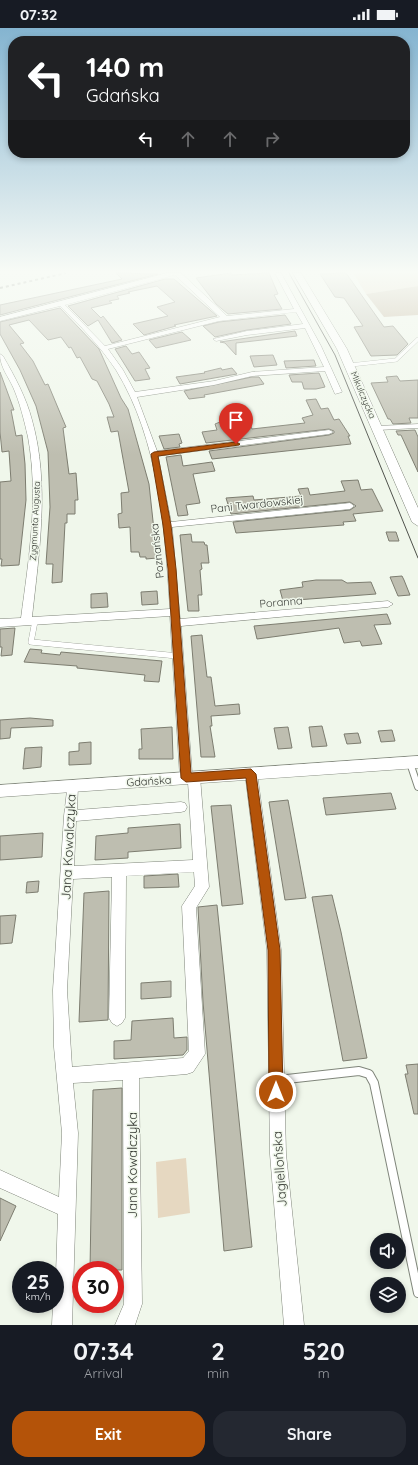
<!DOCTYPE html>
<html lang="en">
<head>
<meta charset="utf-8">
<style>
	:root { --surface:#171b24; --page:#242831; --text:#f1f3f6; --muted:#9ea1a6; --accent:#b45309 }
	body { margin:0; font-family:Quicksand,sans-serif; background:var(--page); color:var(--text); height:100vh; display:flex; flex-direction:column; font-size:15px; white-space:nowrap }
	* { box-sizing:border-box; margin:0 }
	p { font-size:13px; color:var(--muted) }
	.icon { flex:none; width:22px; height:22px; fill:none; stroke:currentColor; stroke-width:2; stroke-linecap:round; stroke-linejoin:round }
	.map { position:relative; height:1297px; overflow:hidden }
	.side { display:flex; flex-direction:column; background:var(--surface); flex:1 }
	.side>* { flex:none }
	.banner { position:absolute; left:8px; top:8px; width:402px; height:122px; border-radius:16px; box-shadow:0 2px 6px #0003; background:#202124; color:#fff; overflow:hidden }
	.fabs { position:absolute; left:370px; top:1205px; display:grid; gap:8px }
	.fabs a { display:grid; place-items:center; width:36px; height:36px; border-radius:50%; background:var(--surface); box-shadow:0 2px 6px #0003; font-size:20px }
	.speed { position:absolute; left:12px; top:1233px; display:flex; gap:8px; font-size:20px; font-weight:700; text-align:center }
	.speed>* { display:grid; place-content:center; width:52px; height:52px; border-radius:50%; background:var(--surface); box-shadow:0 2px 6px #0003; line-height:1 }
	.speed small { font-size:10px; font-weight:400 }
	.speed .limit { border:6px solid #d22; background:#fff; color:#111 }
	.pin { position:absolute; display:grid; place-items:center; width:34px; height:34px; color:#fff; margin:-41px -17px; border-radius:50% 50% 50% 0; rotate:-45deg; box-shadow:0 0 4px #0007 }
	.pin .icon { rotate:45deg }
	.me { position:absolute; width:44px; margin:-22px; rotate:0deg; stroke-linejoin:round; filter:drop-shadow(0 0 3px #0008) }
	.turn { display:flex; align-items:center; gap:14px; height:84px; padding:0 12px; font-size:18px }
	.turn .icon { width:52px; height:52px; stroke-width:2.5 }
	.turn b { display:block; font-size:28px; line-height:34px }
	.lanes { display:flex; align-items:center; height:38px; padding:0 12px; background:#0003; justify-content:center; gap:20px; direction:ltr }
	.lanes .off { opacity:.35 }
	.eta { display:flex; justify-content:space-evenly; align-items:center; height:68px; text-align:center }
	.eta b { font-size:24px; font-weight:700; line-height:28px }
	.cta { display:flex; gap:8px; margin-top:auto; padding:8px 12px }
	.cta a { flex:1; height:46px; border-radius:16px; background:var(--accent); color:#fff; font-size:16px; font-weight:700; line-height:46px; text-align:center }
	.cta a+a { background:var(--page); color:var(--text) }
	.status { display:flex; justify-content:space-between; align-items:center; height:28px; padding:0 20px; background:var(--surface); direction:ltr }
	.status svg { height:11px; fill:currentColor }
	.map>svg:first-child { display:block }
</style>
</head>
<body>
<div class="status"><b>07:32</b><svg viewBox="0 0 49 12"><path d="M0 12V9h3v3zM5 12V6h3v6zM10 12V3h3v9zM15 12V0h3v12zM26 1h20v11H26zM47 4h2v5h-2z"/></svg></div>
<div class="map">
<svg width="418" height="1297" viewBox="0 0 418 1297">
	<rect width="100%" height="100%" fill="#f0f7eb"/>
	<path fill="#e6d8c1" d="M353 245H418V258L366 266Z
		M186 1130 190 1185 158 1190 156 1134Z"/>
	<path fill="#bdad93" d="M418 258V287L384 289 366 266Z"/>
	<path fill="#bebeb0" stroke="#7d7d70" d="M116 245 158 246 0 287V277L122 251Z
		M231 245V247L269 245 278 266 274 267 282 281 228 286 216 276 196 250Z
		M346 245 384 299 393 298 408 316 397 327 371 328 354 299 363 298 344 270 335 269 320 246Z
		M165 251H174L217 288 174 297 176 298 144 307 133 296 168 288 157 279 175 274 157 258 128 264 130 265 117 268 119 271 109 273 112 275 91 280 101 290 103 288 122 312 112 315 98 292 88 298 68 278Z
		M60 280 99 321 121 370 128 381 149 456 157 530 146 531V529H140L139 524H131L130 499 119 500 118 486 122 485 121 465 129 464 118 403 111 404 107 389H114L109 376 97 353 92 351 80 329 77 330 71 319 69 320 61 309 48 312 29 292 9 297 24 315 20 316 33 333 45 357 48 356 66 399 63 400 69 446 76 445 78 472H75V486H67V495H65L62 554 52 555 53 536H46L50 479 48 424 36 378 20 342 0 306V294Z
		M285 287 291 296 247 302 215 309 203 298 219 294Z
		M295 303 297 308 236 315V327L225 315 220 314Z
		M182 304 191 312 156 320 149 312Z
		M126 318 132 326 139 324 150 340 145 341 150 351 135 353 115 321Z
		M273 327 277 337 254 339 250 328Z
		M314 332 316 338 286 340 284 333Z
		M221 340 222 342 232 340 237 346 180 356 176 349 205 345 204 344Z
		M0 344 14 382H11L16 408 22 407 25 436 26 472 19 537 1 538 2 531H0V454L11 453 9 423 2 424 0 404Z
		M319 345 325 359 316 361H304L302 354H292L289 347Z
		M397 348 400 353 418 352V390H409L411 395 393 396 390 391H388L371 355 388 354 386 349Z
		M252 349H259L264 356 204 367 205 369 189 371 184 363Z
		M316 371 321 381 328 380 334 392 339 391 350 408H348L351 416 212 431 209 423 329 407 334 405V403L329 401 206 415 202 404 217 402 215 396 220 394 247 391 252 401 305 395 302 390 313 387 306 372Z
		M415 402 418 409V444L401 407H398L396 403Z
		M179 406 182 415 179 416 180 419 164 421 159 408Z
		M181 427 183 438 212 434 215 443 193 446 200 475 186 477 188 487 178 488 166 429Z
		M358 452 361 462 372 461 383 483 353 486 356 493 343 494 344 497 236 505 233 494 350 482 356 478 350 474 231 486 226 470 253 468 254 472 301 468 298 461 308 460 310 467 345 463 341 453Z
		M386 504H396L399 513H389Z
		M191 506 192 514H204L205 517H207L209 535H201L202 541 200 542 202 567H198L199 583H188L180 507Z
		M402 548 404 552 410 567 398 568 390 549Z
		M316 552H342L347 555 371 554 376 566 283 573 280 562 303 559 302 554Z
		M157 563 158 576 142 577 141 564Z
		M107 565 108 579 91 580V566Z
		M387 586 391 596 374 597 382 616 362 618 360 613 344 615 339 600 257 611 254 598Z
		M15 600 12 627 1 628 2 619H0V601Z
		M202 607 207 649H211L215 678 239 676 240 686 211 688 212 698H210L215 729H201L191 608Z
		M30 621 42 622 41 625 60 627 61 624 162 633 159 654 144 653 145 647 77 640V638L24 634Z
		M30 690 53 692V698L11 700 10 710 0 711V692Z
		M322 698 327 718 312 719 309 699Z
		M172 699 173 731H139V721H142L141 701Z
		M288 699 292 720 278 721 274 700Z
		M392 702 395 713 381 714 378 703Z
		M358 705 361 715 347 716 344 706Z
		M91 714V736L69 737V724L79 723V715Z
		M42 719 41 739 23 741 25 720Z
		M391 765 396 781 326 787 323 770Z
		M288 772 306 870 285 872 269 774Z
		M231 777 243 876 222 878 211 778Z
		M180 796 181 820 128 824V830L95 832 96 808 128 805V800Z
		M43 805 42 829 0 832V808Z
		M178 846 179 859 144 860V848Z
		M39 853 38 864 26 865 27 854Z
		M109 863 108 992 79 994 84 865Z
		M332 867 341 904 367 1030 343 1033 312 869Z
		M217 877 252 1219 224 1223 203 974 198 880V879Z
		M16 887 12 915 0 916V888Z
		M171 953V969L141 971V955Z
		M173 990 174 1010 187 1009V1022L183 1027 114 1031V1013L131 1012 132 993Z
		M418 1036V1086H414L405 1046H408L406 1037Z
		M122 1060V1242H90L93 1062Z
		M0 1170 16 1178 0 1213Z"/>
	<g fill="none" stroke-linecap="round" stroke-linejoin="round">
		<defs>
			<path id="service-far4" d="M350 337 396 332 418 311"/>
			<path id="service-far3" d="M378 400 418 398"/>
			<path id="service-far2" d="M35 593 31 614 178 628"/>
			<path id="service-far1" d="M410 735 418 759"/>
			<path id="service" d="M278 1052 359 1043 369 1046 374 1055 418 1265"/>
			<path id="minor" d="M167 245H181L227 288 294 281 275 245H281L321 318 342 364 335 366 325 343 252 348 214 357 137 369 157 423 329 402 333 404 329 406 158 428 171 494 350 475 354 478 350 481 172 499 180 591 388 573 393 576 388 579 181 598 192 745H198L200 749 209 859 196 880 205 1026 193 1044 187 1046 139 1050 142 1276 135 1297H115L124 1276 123 1052 73 1055 78 1105 72 1297H52L53 1276H55L58 1186 0 1160V1142L59 1169 62 1105 54 1019 53 962 64 788 68 754 72 753 76 754 78 758 77 782 181 774 185 775 187 779 185 783 181 784 76 793 74 838 193 832 188 754H182L180 750 170 588 0 599V591L21 590C29 530 39 469 28 409 24 392 20 375 13 359 8 348 0 339 0 326L3 328C15 349 26 369 32 392 50 456 39 525 32 589L170 581C165 501 159 412 116 342 100 318 80 297 60 278L0 293V289ZM175 247 220 289 105 318 65 277ZM296 284 303 296 247 303 213 311 216 313 247 307 305 300 324 339 252 344 214 353 135 364 123 342 108 321 219 293ZM194 844 195 858 182 878 189 1023 183 1030 72 1039 67 962 73 851 112 849 109 990 112 995 117 998 122 995 125 990 126 848Z
				M251 740 255 741 257 745 281 922 286 1126 304 1297H284L270 1126 267 922 245 745 247 741Z"/>
			<path id="tertiary" d="M418 728V740L0 769V757Z"/>
			<path id="secondary" d="M293 245H301L347 321 418 480V498L412 494 337 321Z"/>
		</defs>
		<use href="#service-far4" stroke="#80867b" stroke-width="4"/>
		<use href="#service-far3" stroke="#80867b" stroke-width="5"/>
		<use href="#service-far2" stroke="#80867b" stroke-width="6"/>
		<use href="#service-far1" stroke="#80867b" stroke-width="8"/>
		<use href="#service" stroke="#80867b" stroke-width="10"/>
		<use href="#minor" stroke="#80867b" stroke-width="1"/>
		<use href="#tertiary" stroke="#80867b" stroke-width="1"/>
		<use href="#secondary" stroke="#80867b" stroke-width="1"/>
		<use href="#service-far4" stroke="#fff" stroke-width="3.5"/>
		<use href="#service-far3" stroke="#fff" stroke-width="4"/>
		<use href="#service-far2" stroke="#fff" stroke-width="5.5"/>
		<use href="#service-far1" stroke="#fff" stroke-width="6"/>
		<use href="#service" stroke="#fff" stroke-width="8"/>
		<use href="#minor" fill="#fff" fill-rule="evenodd"/>
		<use href="#tertiary" fill="#fff" fill-rule="evenodd"/>
		<use href="#secondary" fill="#fff" fill-rule="evenodd"/>
		<path stroke="#4e514b" stroke-width="1" d="M289 245 335 327 418 530"/>
		<path stroke="#4e514b" stroke-width="2" stroke-dasharray="3 3" stroke-linecap="butt" d="M0 260 66 245"/>
	</g>
	<linearGradient id="sky" x2="0" y2="1"><stop stop-color="#84b4d0"/><stop offset="0.57" stop-color="#f8fbf6"/><stop offset="1" stop-color="#f8fbf6" stop-opacity="0"/></linearGradient>
	<rect width="418" height="427" fill="url(#sky)"/>
	<path fill="#b45309" stroke="#753606" d="M236 414 240 416 239 417 158 428 171 497 176 541 191 745 251 741 256 746 280 922 283 1064 281 1069 276 1071 271 1069 269 1064 268 922 246 750 186 754 181 750 168 541 163 497 151 426 154 424Z"/>
	<g text-anchor="middle" stroke-width="3" stroke-linejoin="round" paint-order="stroke">
		<g font-size="9" fill="#363934" stroke="#f0f7eb">
			<text transform="translate(363 367) rotate(67)" y="3">Mikulczycka</text>
			<text transform="translate(35 493) rotate(-87)" y="3">Zygmunta Augusta</text>
		</g>
		<g font-size="11" fill="#363934" stroke="#f0f7eb">
			<text transform="translate(257 476) rotate(-6)" y="4">Pani Twardowskiej</text>
			<text transform="translate(157 523) rotate(-96)" y="4">Poznańska</text>
			<text transform="translate(281 574) rotate(-5)" y="4">Poranna</text>
			<text transform="translate(149 753) rotate(-4)" y="4">Gdańska</text>
		</g>
		<g font-size="13" fill="#363934" stroke="#f0f7eb">
			<text transform="translate(68 819) rotate(-87)" y="5">Jana Kowalczyka</text>
			<text transform="translate(132 1137) rotate(-90)" y="5">Jana Kowalczyka</text>
			<text transform="translate(279 1141) rotate(-94)" y="5">Jagiellońska</text>
		</g>
	</g>
</svg>
<div class="fabs">
<a><svg class="icon" aria-label="sound" viewBox="0 0 24 24"><path d="M4 9h4l5-4v14l-5-4H4zM17 9q2 3 0 6"/></svg></a>
<a><svg class="icon" aria-label="layers" viewBox="0 0 24 24"><path d="M12 4l9 5-9 5-9-5zM3 14l9 5 9-5"/></svg></a>
</div>
<div class="speed"><div>25<small>km/h</small></div><div class="limit">30</div></div>
<div class="pin" style="left:236px;top:416px;background:#d93025"><svg class="icon" aria-label="arrive" viewBox="0 0 24 24"><path d="M6 21V4h12l-3 4 3 4H6"/></svg></div>
<svg class="me" style="left:276px;top:1064px" viewBox="-20 -20 40 40"><circle r="17" fill="#b45309" stroke="#fff" stroke-width="3"/><path d="M0-11L8 9 0 5-8 9z" fill="#fff"/></svg>
<div class="banner">
<div class="turn"><svg class="icon" aria-label="left" viewBox="0 0 24 24"><path d="M17 20v-9H6M10 6l-5 5 5 5"/></svg><div><b>140 m</b>Gdańska</div></div>
<div class="lanes"><svg class="icon" aria-label="left" viewBox="0 0 24 24"><path d="M17 20v-9H6M10 6l-5 5 5 5"/></svg><svg class="icon off" aria-label="ahead" viewBox="0 0 24 24"><path d="M12 20V5M6 11l6-6 6 6"/></svg><svg class="icon off" aria-label="ahead" viewBox="0 0 24 24"><path d="M12 20V5M6 11l6-6 6 6"/></svg><svg class="icon off" aria-label="right" viewBox="0 0 24 24"><path d="M7 20v-9h11M14 6l5 5-5 5"/></svg></div>
</div>
</div>
<section class="side">
<div class="eta">
<div><b>07:34</b><p>Arrival</p></div>
<div><b>2</b><p>min</p></div>
<div><b>520</b><p>m</p></div>
</div>
<div class="cta"><a>Exit</a><a>Share</a></div>
</section>
</body>
</html>
